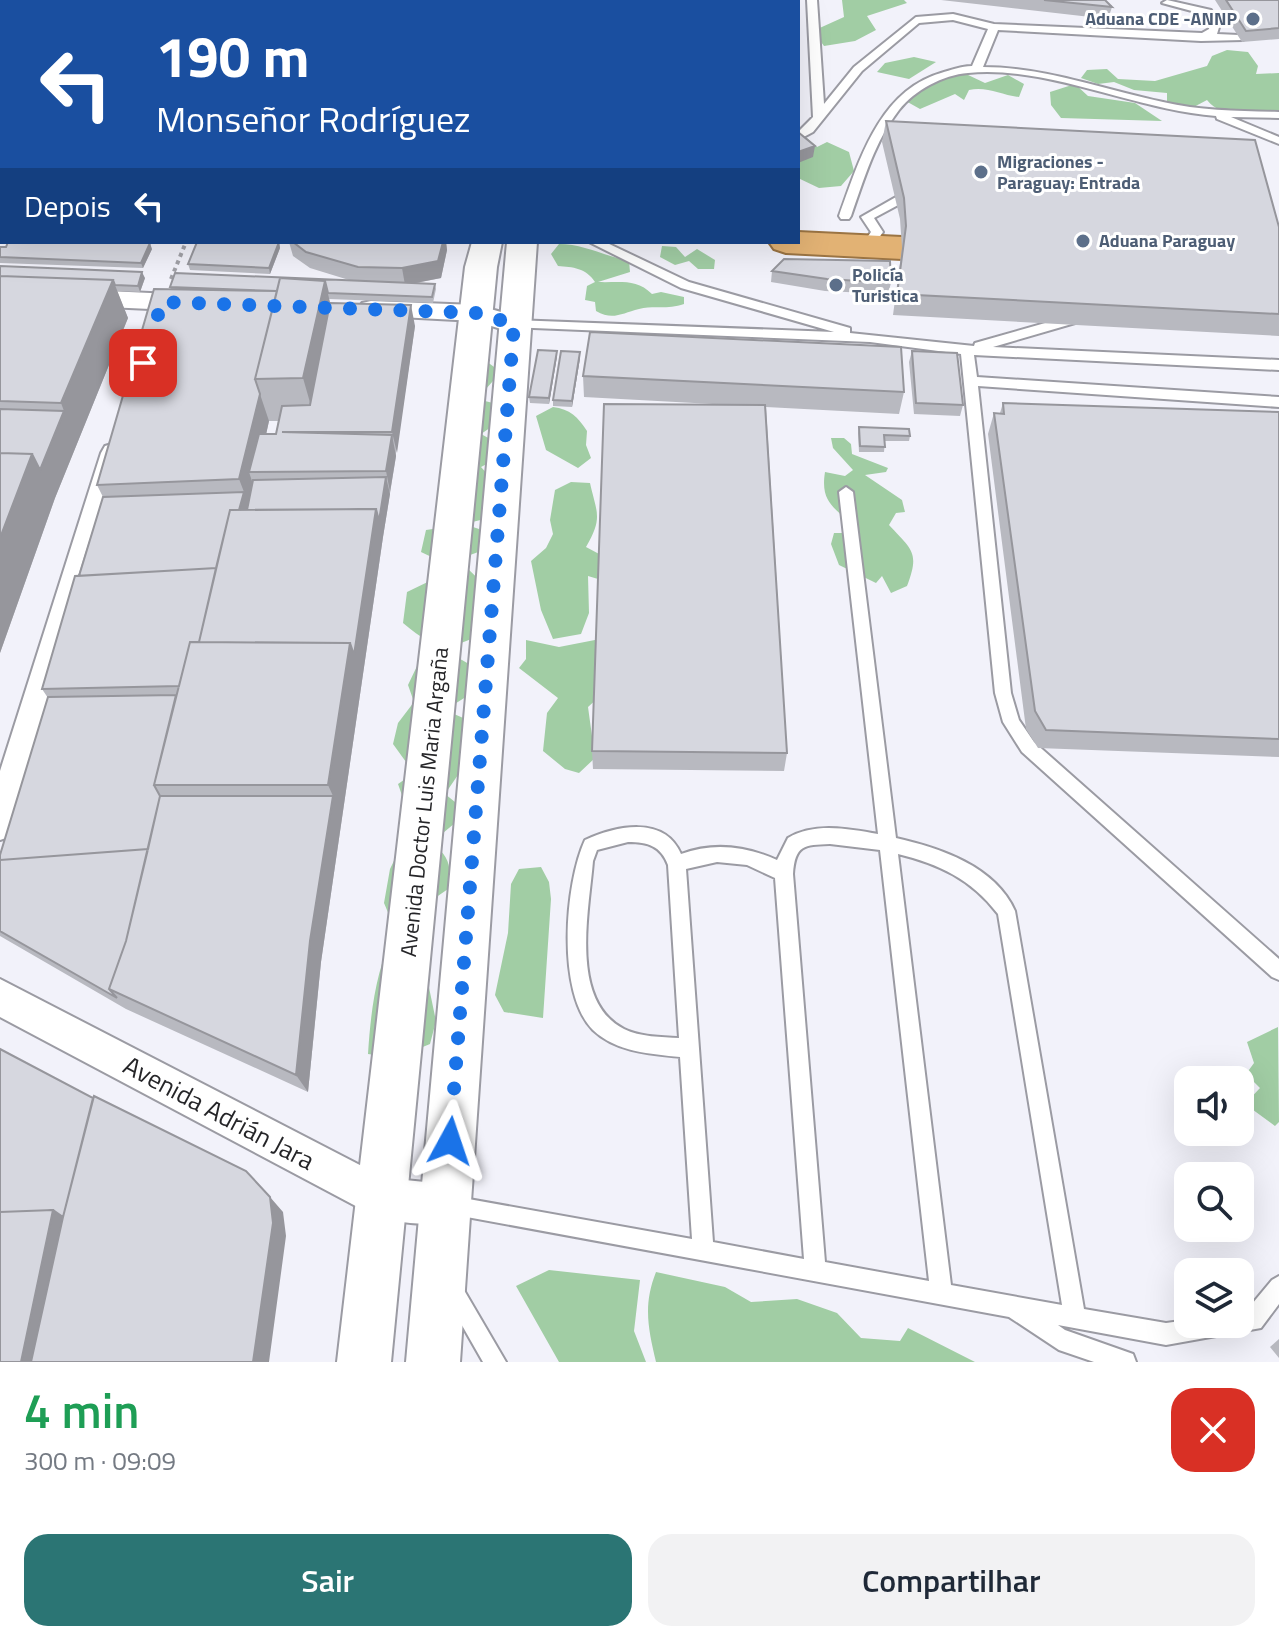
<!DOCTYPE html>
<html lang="pt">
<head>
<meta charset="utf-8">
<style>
	:root { --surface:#fff; --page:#f2f2f3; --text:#1f2937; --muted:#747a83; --accent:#2b7574 }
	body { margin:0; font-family:"Titillium Web",sans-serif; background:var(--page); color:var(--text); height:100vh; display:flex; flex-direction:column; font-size:30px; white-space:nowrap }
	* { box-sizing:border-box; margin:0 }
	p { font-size:26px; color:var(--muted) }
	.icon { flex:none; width:44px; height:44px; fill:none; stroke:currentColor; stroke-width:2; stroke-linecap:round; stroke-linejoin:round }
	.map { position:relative; height:1362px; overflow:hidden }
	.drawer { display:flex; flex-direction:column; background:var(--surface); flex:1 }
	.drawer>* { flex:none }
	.guide { position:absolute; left:0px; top:0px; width:800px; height:244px; box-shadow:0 8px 32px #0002; background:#1a4fa0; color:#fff; overflow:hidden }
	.fabs { position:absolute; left:1174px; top:1066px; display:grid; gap:16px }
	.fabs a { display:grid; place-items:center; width:80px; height:80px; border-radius:16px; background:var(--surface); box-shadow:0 8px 32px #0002; font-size:40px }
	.pin { position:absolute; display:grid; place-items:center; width:68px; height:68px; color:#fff; margin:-34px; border-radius:16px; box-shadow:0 4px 12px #0006 }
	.me { position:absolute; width:88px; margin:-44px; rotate:5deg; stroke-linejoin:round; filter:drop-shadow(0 0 6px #0008) }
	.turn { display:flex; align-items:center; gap:28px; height:168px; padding:0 24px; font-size:36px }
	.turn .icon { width:104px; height:104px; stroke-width:2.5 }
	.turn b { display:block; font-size:56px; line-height:68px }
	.then { display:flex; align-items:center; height:76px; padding:0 24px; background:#0003; gap:16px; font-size:30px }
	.round { display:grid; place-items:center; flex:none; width:84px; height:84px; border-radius:24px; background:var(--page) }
	.headline { display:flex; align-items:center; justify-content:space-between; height:136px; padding:0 24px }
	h1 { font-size:48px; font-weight:600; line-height:60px; color:#1e9e55 }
	.primary-button { display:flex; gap:16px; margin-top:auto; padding:16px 24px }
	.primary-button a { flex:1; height:92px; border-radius:24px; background:var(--accent); color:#fff; font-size:32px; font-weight:600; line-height:92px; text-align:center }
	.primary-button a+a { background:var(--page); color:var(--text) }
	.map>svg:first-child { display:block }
</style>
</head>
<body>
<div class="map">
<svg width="1279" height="1362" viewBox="0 0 1279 1362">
	<rect width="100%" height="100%" fill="#f2f2fa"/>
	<path fill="#a1cda4" d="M842 0H904L907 3 867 16 876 30 855 41 824 46 813 31 844 17Z
		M1227 50 1248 52 1258 66 1256 74 1279 73V111C1257 107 1225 123 1207 100L1190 109 1167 107V93L1134 90 1114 82 1098 84 1081 78 1087 70 1107 69 1118 79 1155 81 1207 66 1212 56Z
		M914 57 936 62 909 79 877 72 885 63Z
		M945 73 966 74 985 83 1008 75 1024 84 1019 97C1001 95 987 86 969 90L964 100 955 94 920 109 904 100Z
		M1075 84 1088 96 1135 103 1162 121 1061 118 1051 105 1050 92Z
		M799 131 817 147 827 142 849 152 854 171 841 186 819 188 798 178Z
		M559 244C583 244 605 256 629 261L630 272 598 282C619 283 636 278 652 294L661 292 684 297V304C667 310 654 305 639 309 622 313 613 321 596 311L595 302 585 300 587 286 595 282C586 268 573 267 558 266L551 254Z
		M662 246 676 247 685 257 697 249 715 260 714 269H698L689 261 675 265 660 257Z
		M479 356 501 372 477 399 497 404 503 419 481 434 492 440 502 456 481 467 490 477 493 517 464 524 479 529 484 550 470 555 465 566 500 600 487 631C447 652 438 652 403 623L407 592 438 577 440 561 421 552 426 530 460 525Z
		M553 407C570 409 578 417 587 431L586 445 591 458 578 468 546 450 536 416Z
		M831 438H844L851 444 852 454 888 468 886 472 865 475 902 500 905 512 896 513 889 525C912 550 920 552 907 586L891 593 882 576 876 583 839 565 831 544 834 533H855C842 507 819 509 825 472L845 476 853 470 833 448Z
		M571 482 590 483C597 514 603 517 586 547L601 555 598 579 588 576 589 613 581 634 553 639 541 610 531 561 546 548 553 534 550 520 555 490Z
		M600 639 599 697 588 707 595 758 579 773 565 769 543 751 547 713 558 698 519 668 526 659V640L559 647Z
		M450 653 474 667 469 695 445 710 470 721 479 744 445 794 455 802V823L431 843C450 855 452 869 448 889L422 907 427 978 436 1021 430 1044 396 1058 368 1054C371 1008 376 971 395 929L384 903 390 869 407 834 409 815 398 784 414 773 393 744 398 723 414 702 408 685 418 664Z
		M541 867 549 882 551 899 543 1018 504 1012 495 995 508 933 511 884 519 869Z
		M1278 1027 1279 1122 1275 1126 1245 1104 1260 1088 1246 1074 1254 1063 1247 1042Z
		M549 1270 640 1280 634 1331 646 1362H559L516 1286Z
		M656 1272 725 1287 751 1302 797 1299 837 1313 861 1338 900 1341 908 1328 975 1362H656C648 1328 643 1305 656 1272Z"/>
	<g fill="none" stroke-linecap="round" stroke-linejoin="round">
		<defs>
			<path id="service" d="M621 0H631V2H621Z
				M746 0H756V2H746Z
				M807 0H817L824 104 854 67 916 17 953 14 994 24 1202 33 1209 29 1210 24 1203 14 1162 3 1167 0 1211 10 1220 24 1217 34 1239 35 1244 38 1243 40 1201 41 998 30 983 67C1044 67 1103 89 1163 102 1201 111 1240 111 1279 112V118L1231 117 1279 137V144L1217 119 1216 116C1135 110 1047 65 968 73 943 75 915 90 899 110 875 141 864 179 851 216L849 219H841L839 216C859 161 879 91 941 73 951 70 961 66 972 66L988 29 953 20 919 23 862 71 813 132 798 140V132L813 117Z
				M896 197 902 201 900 204 874 218 883 232 871 249H863L861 246 871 232 861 217Z
				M589 242H605L689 282 850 328V333L974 346 975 343 1077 314 1082 315V321L993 347 1279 360V370L974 355 977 377 1279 397V407L978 386 1011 693 1019 720 1034 742 1279 959V980L1272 977 1022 752 1003 722 995 693 961 354 870 342 509 327 508 324 514 320 834 332 681 288Z
				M846 487 853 492 896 838C940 848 995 866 1015 911L1084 1309 1166 1323 1188 1320V1324H1240V1311L1247 1310 1272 1280 1279 1276V1304L1261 1328 1166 1345 1058 1325 1065 1330 1133 1354 1136 1362H1094L1059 1350 1009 1317 445 1213 442 1206 445 1199 452 1196 692 1239 680 1057C651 1054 616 1052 593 1030 556 993 565 883 585 840 616 826 664 815 681 854 713 842 746 846 777 860L788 838C815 822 848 829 878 834L839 492ZM628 842C648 842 661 846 668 865L679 1038C662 1037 640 1037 624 1029 569 1001 589 911 593 861L597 850ZM830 844 880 850 929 1281 825 1262 793 874C795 845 804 845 830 844ZM898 854C939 864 971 879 998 914L1062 1305 951 1285ZM717 862 747 865 775 878 804 1259 713 1242 686 869Z
				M454 1281 461 1285 506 1362H483L443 1292 447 1285Z"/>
			<path id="minor" d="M0 286 193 295 202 297 206 303 202 309 193 311 0 302Z
				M371 301 476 305 523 318 527 324 523 330 514 333 475 321 362 315 358 309 362 303Z
				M115 443 125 446 129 453 17 825 12 836 0 840V771L101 453 105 446Z
				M0 979 385 1178 445 1184 459 1190 465 1204 459 1218C434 1229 392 1223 367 1212L0 1017Z"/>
			<path id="tertiary" d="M472 242H502L497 267 391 1362H337L465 267Z
				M507 242H537L460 1362H406Z"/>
			<path id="trunk" d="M0 161H2V181H0Z
				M0 194H2V215H0Z
				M798 232 902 237 914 240 919 248 914 256 902 259 786 253 774 249 769 242H798Z"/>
		</defs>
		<use href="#service" stroke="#9b9ba3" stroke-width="4"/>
		<use href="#minor" stroke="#9b9ba3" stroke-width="4"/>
		<use href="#tertiary" stroke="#9b9ba3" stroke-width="4"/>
		<use href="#trunk" stroke="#9b7443" stroke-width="4"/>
		<path stroke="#a1a1a7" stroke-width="4" stroke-dasharray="4 4" stroke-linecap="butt" d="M171 279 186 242"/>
		<use href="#service" fill="#fff" fill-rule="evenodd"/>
		<use href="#minor" fill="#fff" fill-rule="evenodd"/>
		<use href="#tertiary" fill="#fff" fill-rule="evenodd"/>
		<use href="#trunk" fill="#e2b274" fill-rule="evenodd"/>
	</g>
	<path fill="#b8b9c0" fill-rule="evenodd" d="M0 0H362L361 2H2V83H0Z
		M941 0H1105L1112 7 1108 19Z
		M1215 0H1279V39L1242 42Z
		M886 121 1279 227V336L893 315 902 248 900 219 882 142Z
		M279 242 280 248 270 274 190 270 188 264Z
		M289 242H446L447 250 441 278 416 283 435 284 436 289 433 303 329 299 330 303 415 326 396 453V456L383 537 321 962 308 1092 126 1009 0 936V855L48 698 42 689 103 497 97 485 171 289 170 287 349 280 310 268 293 256ZM269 421H278L276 434H266Z
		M0 247H6L152 249 143 268 0 263Z
		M0 266 145 278 140 292 117 291 128 318 55 498 0 653Z
		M772 271 891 283 888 294 825 291 771 282Z
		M557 351V356L549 404 530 403 529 397Z
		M912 351 963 405 960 416 914 414 909 362Z
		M580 352V358L572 407 553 406V400Z
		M583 376 904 392 899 414 766 407 787 753 784 771 593 769 592 751 731 405 584 397Z
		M1003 403 1279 412V757L1038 748 1026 729 988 434 994 413H1000Z
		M859 427 910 436 909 441H885L884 452H859L858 433Z
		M1279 1339V1358L1270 1347Z"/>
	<path fill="#96969c" d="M152 0H164V2H151Z
		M339 0H362L361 2H338Z
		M472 0H489L488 2H471Z
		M2 14V54H0V17Z
		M815 146 813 157 798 163V152Z
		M279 242 280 248 270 274 269 268Z
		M443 242H446L447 250 441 278 405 285 402 268Z
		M150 243 152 249 143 268 141 263Z
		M142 272 145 278 140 292 138 286Z
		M113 280 128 318 55 498 0 653V538L32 454 64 411 61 403Z
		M325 281 335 324 315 420 303 378Z
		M411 305 415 326 397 453 392 432Z
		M557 351V356L549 404V398Z
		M580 352V358L572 407V401Z
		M260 394 269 421 258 472H249L254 487 249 508 223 572 244 492 239 479Z
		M392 435 396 456 390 492 386 471Z
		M386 477 390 494 383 537 379 521Z
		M376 509 383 537 321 962 308 1092 296 1075 310 941 333 796 328 785 350 643Z
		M270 1197 283 1212 286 1236 269 1362H253Z
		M53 1210 83 1231 57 1362H21Z"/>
	<path fill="#d6d7df" stroke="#96969c" stroke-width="2" d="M0 0H11L10 2H2V14L0 17Z
		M19 0H50L49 2H18Z
		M50 0H152L151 2H66L49 1Z
		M243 0H339L338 2H242Z
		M388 0H472L471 2H387Z
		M639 0H745V2H639Z
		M1044 0H1105L1112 7Z
		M1226 0H1279V28L1246 31Z
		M2 26V54H0V30Z
		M0 84H2V96H0Z
		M0 101H2V119H0Z
		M886 121 1255 140 1279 227V314L897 294 906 226 904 198Z
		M0 127H2V146L0 147Z
		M798 132 815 146 798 152Z
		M8 242H121L150 243 141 263 0 257V247H6Z
		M197 242H279L269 268 188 264Z
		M293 242H443L438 261 402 268 358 267 306 252Z
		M784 259 890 261 891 283 827 279 772 271Z
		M0 266 142 272 138 286 115 285 113 280 0 276Z
		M175 273 435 284 432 297 328 293 325 281 280 278 277 291 170 287Z
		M0 276 113 280 61 403 0 401Z
		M280 278 325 281 303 378 255 379Z
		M154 289 277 291 255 379 260 394 239 479 97 485Z
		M330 303 411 305 392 432H282L392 435 386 471 249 472 259 434H276L282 406 310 405Z
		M590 332 901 347 904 392 583 376Z
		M538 350 557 351 549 398 529 397Z
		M561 351 580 352 572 401 553 400Z
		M912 351 957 353 963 405 916 403Z
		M1003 403 1279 412V739L1046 730 1035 711 994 413 1004 414Z
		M604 404 765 405 787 753 592 751Z
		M0 409 64 411 40 470 32 454 0 453Z
		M859 427 909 429 910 436 884 435 885 447 860 446Z
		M0 453 32 454 0 538Z
		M386 477 379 521 376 509 247 510 253 480Z
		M244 492 239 510H230L216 568 79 576 103 497Z
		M376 509 354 655 350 643 199 642 230 510Z
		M216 568 199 642H190L179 686 42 689 75 576Z
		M190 642 350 643 328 785H154Z
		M176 695 154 785 160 796 148 849 0 860V855L48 697Z
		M160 796H333L310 941 296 1075 109 989 126 941Z
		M148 849 126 941 109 989 117 998 0 931V860Z
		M0 1049 93 1098 63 1217 53 1210 0 1212Z
		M94 1096 246 1171 270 1197 273 1223 253 1362H31L63 1217Z
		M53 1210 21 1362H0V1212Z"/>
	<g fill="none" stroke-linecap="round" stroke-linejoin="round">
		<path stroke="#1a73e8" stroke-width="14" stroke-dasharray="0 25.2" d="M143 363 162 302 476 313 514 324 450 1141"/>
	</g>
	<g fill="#5c6f8a" stroke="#fff" stroke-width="3">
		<circle cx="1253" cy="19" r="8"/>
		<circle cx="981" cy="172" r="8"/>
		<circle cx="1083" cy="241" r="8"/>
		<circle cx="836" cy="285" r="8"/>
	</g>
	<g text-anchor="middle" stroke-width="6" stroke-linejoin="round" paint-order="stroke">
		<g font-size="18" font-weight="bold" fill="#4e5e75" stroke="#fff" text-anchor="start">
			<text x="1237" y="25" text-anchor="end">Aduana CDE -ANNP</text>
			<text x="997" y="168">Migraciones -<tspan x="997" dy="21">Paraguay: Entrada</tspan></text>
			<text x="1099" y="247">Aduana Paraguay</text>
			<text x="852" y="281">Policía<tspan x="852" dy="21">Turistica</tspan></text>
		</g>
		<g font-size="22" fill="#252528" stroke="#fff">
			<text transform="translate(424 802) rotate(-84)" y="8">Avenida Doctor Luis Maria Argaña</text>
		</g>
		<g font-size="26" fill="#252528" stroke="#fff">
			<text transform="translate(219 1113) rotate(28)" y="9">Avenida Adrián Jara</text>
		</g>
	</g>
</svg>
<div class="fabs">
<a><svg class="icon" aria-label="sound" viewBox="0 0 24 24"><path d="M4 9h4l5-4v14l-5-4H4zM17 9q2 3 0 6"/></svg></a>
<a><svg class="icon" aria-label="search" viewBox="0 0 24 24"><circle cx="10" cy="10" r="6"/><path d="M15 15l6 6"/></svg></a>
<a><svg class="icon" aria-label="layers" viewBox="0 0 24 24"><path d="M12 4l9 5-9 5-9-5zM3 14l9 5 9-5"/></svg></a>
</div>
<div class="pin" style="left:143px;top:363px;background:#d93025"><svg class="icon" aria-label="arrive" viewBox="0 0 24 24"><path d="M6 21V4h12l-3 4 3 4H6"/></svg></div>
<svg class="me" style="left:450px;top:1141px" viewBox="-20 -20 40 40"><path d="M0-17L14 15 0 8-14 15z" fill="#1a73e8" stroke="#fff" stroke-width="4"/></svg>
<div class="guide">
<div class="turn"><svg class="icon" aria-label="left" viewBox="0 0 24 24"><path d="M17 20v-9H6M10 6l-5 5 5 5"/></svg><div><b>190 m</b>Monseñor Rodríguez</div></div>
<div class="then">Depois<svg class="icon" aria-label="left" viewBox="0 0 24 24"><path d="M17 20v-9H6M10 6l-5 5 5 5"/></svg></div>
</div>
</div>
<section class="drawer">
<div class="headline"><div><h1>4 min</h1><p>300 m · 09:09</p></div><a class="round" style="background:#d93025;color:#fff"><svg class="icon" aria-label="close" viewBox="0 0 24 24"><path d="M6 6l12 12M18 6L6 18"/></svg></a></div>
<div class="primary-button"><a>Sair</a><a>Compartilhar</a></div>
</section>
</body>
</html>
